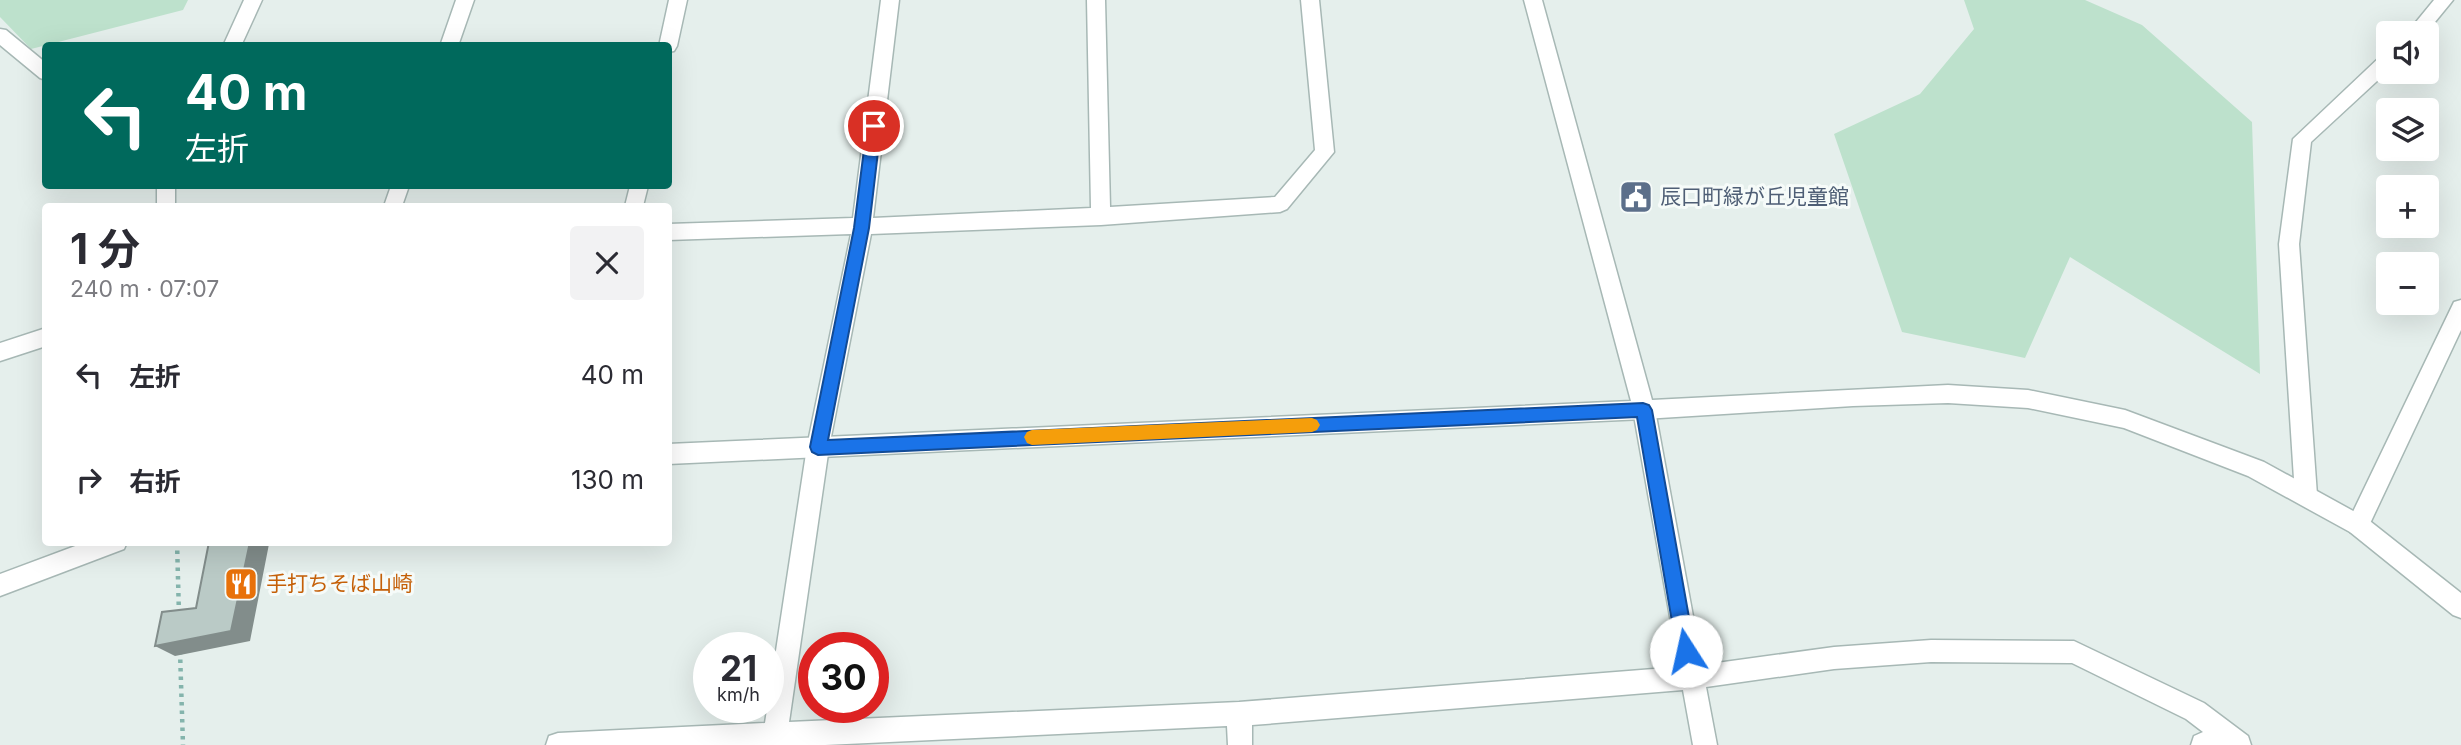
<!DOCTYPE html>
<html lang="ja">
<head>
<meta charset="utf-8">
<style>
	:root { --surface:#fff; --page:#f2f2f3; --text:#2b2b33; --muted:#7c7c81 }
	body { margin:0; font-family:Inter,"Noto Sans JP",sans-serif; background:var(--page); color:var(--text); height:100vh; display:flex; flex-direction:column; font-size:26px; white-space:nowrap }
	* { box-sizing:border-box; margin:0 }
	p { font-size:23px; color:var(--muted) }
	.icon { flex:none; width:38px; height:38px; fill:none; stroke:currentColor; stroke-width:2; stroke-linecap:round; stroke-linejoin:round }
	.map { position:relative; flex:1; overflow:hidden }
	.drawer { position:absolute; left:42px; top:203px; width:630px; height:343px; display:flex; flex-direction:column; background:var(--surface); border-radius:7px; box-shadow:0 7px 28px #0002 }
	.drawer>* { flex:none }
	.guide { position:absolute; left:42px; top:42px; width:630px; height:147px; border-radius:7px; box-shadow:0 7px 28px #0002; background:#00695c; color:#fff; overflow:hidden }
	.tools { position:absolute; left:2376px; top:21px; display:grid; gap:14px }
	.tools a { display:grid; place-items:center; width:63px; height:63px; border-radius:7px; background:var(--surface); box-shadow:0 7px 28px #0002; font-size:35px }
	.speed { position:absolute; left:693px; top:632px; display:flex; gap:14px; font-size:35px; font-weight:700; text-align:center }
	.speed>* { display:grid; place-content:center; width:91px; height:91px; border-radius:50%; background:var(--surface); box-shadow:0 7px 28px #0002; line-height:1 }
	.speed small { font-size:18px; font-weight:400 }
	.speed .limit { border:10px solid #d22; background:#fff; color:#111 }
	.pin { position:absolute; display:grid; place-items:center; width:60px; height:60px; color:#fff; margin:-30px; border:4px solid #fff; border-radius:50%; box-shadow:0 2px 7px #0007 }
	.me { position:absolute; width:77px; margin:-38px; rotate:350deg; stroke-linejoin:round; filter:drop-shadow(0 0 5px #0008) }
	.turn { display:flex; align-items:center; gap:24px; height:147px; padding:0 28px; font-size:32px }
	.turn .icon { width:91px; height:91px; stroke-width:2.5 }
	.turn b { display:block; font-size:49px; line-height:60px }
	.round { display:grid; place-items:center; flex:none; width:74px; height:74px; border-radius:7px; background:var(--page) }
	.head { display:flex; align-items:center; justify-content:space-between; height:119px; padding:0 28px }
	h1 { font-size:42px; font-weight:700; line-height:52px }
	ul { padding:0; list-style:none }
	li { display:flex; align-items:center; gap:21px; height:105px; padding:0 28px }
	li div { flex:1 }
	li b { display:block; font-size:26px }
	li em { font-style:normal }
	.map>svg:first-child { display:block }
</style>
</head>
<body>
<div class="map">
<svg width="2461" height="745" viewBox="0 0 2461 745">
	<rect width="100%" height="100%" fill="#e5efec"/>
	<path fill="#bde1cc" d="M0 0H188L183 10 31 49 0 17Z
		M1964 0H2085L2142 25 2252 122 2260 374 2070 257 2025 358 1902 332 1834 134 1920 94 1974 29Z"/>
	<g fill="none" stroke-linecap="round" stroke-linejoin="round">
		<defs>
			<path id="minor" d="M244 0H262L241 46H223Z
				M456 0H474L458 46H440Z
				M669 0H687L677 46 674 51 668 52V46H659Z
				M881 0H899L873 218 1091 208 1087 0H1105L1110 207 1275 197 1315 150 1301 0H1319L1334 152 1287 209 1280 212 1101 225 871 234 829 447 789 722 1239 702 1679 667 1633 410 1636 403 1644 401 1652 403 1655 410 1702 665 1834 647 1931 640 2074 641 2204 703 2248 736 2251 745H2191L2194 736 2203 732 2186 719 2072 663 1931 662 1834 669 1706 687 1717 745H1693L1683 690 1252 725V745H1228L1227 726 825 745H546L549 736 558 733 765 723 807 447 851 234 668 240V224L853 218Z
				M2434 0H2453L2426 33H2407Z
				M0 29 6 30 46 63V80L40 78 0 45Z
				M2389 52V70L2311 142 2299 244 2317 495 2314 502 2306 505 2298 502 2295 495 2279 244 2293 139 2383 54Z
				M157 186H175V206H157Z
				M391 186H409L402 206H384Z
				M630 186H648L643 206H625Z
				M2461 300V330L2366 532 2358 535 2350 532 2347 525 2350 518 2454 302Z
				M46 328V346L0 361V343Z"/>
			<path id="tertiary" d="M1524 0H1542L1652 400 1948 385 2028 390 2125 410 2264 462 2366 518 2461 593V618L2453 615 2350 532 2248 476 2124 428 2028 408 1948 403 1853 406 1644 419 668 464V444L1631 401Z
				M86 542H127L124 549 0 596V574Z"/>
		</defs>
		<use href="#minor" stroke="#a7b8b5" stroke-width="3"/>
		<use href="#tertiary" stroke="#a7b8b5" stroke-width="3"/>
		<path stroke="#84b4ac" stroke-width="4.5" stroke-dasharray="3.5 5" stroke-linecap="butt" d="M177 542 179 615
			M180 651 183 745"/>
		<use href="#minor" fill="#fff" fill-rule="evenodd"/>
		<use href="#tertiary" fill="#fff" fill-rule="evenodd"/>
	</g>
	<path fill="#828d8b" d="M250 542H267L269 544 250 641 175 656 155 646 231 631Z"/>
	<path fill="#bacac6" stroke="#828d8b" stroke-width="2" d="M209 542H250L231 631 155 646 162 612 196 608Z"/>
	<path fill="#1a73e8" stroke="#114b97" stroke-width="2" d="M874 121 881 126 869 228 828 440 1643 403 1649 405 1652 410 1695 651 1692 657 1686 660 1680 657 1677 651 1637 417 818 455 812 452 810 447 854 228 867 126Z"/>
	<path fill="#f59e0b" d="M1312 418 1317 420 1320 425 1317 430 1312 432 1032 445 1027 443 1024 437 1027 432 1032 430Z"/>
	<defs>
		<symbol id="civic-square" viewBox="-11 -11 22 22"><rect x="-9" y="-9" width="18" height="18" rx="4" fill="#5c6f8a" stroke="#f6fbf9"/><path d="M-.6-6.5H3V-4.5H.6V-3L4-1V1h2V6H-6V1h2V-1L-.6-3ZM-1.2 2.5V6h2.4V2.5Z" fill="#fff"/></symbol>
		<symbol id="restaurant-square" viewBox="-11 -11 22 22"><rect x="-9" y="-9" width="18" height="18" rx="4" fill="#e8710a" stroke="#f6fbf9"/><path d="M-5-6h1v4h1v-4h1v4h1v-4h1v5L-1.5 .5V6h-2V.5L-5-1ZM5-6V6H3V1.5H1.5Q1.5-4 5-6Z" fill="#fff"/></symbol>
	</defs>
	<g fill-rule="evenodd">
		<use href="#civic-square" x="1617" y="178" width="38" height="38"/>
		<use href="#restaurant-square" x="222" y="565" width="38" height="38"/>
	</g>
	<g text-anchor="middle" stroke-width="6" stroke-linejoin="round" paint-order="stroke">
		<g font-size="21" fill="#4e5e75" stroke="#f6fbf9" text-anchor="start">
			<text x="1660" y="204">辰口町緑が丘児童館</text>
		</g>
		<g font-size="21" fill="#c56008" stroke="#f6fbf9" text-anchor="start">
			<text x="266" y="591">手打ちそば山崎</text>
		</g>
	</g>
</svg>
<div class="tools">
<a><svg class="icon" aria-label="sound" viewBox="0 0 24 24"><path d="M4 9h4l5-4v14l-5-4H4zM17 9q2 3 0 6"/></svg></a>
<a><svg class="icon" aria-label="layers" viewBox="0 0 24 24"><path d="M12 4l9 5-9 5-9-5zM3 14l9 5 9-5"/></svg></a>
<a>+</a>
<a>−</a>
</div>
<div class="speed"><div>21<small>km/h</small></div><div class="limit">30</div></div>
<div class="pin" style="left:874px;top:126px;background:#d93025"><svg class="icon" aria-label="arrive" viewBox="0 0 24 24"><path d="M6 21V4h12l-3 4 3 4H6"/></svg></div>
<svg class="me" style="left:1686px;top:651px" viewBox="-20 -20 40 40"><circle r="19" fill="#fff"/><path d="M0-13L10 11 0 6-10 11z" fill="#1a73e8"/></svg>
<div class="guide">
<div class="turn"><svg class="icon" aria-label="left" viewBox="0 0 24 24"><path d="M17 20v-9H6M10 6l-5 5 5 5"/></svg><div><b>40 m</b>左折</div></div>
</div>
<section class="drawer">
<div class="head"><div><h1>1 分</h1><p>240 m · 07:07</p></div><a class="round"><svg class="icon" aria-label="close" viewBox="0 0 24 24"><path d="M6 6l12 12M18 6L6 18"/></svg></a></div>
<ul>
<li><svg class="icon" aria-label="left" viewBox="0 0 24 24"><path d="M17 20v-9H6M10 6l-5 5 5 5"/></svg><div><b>左折</b></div><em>40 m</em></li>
<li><svg class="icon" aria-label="right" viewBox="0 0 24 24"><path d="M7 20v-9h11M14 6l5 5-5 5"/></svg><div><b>右折</b></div><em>130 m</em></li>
</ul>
</section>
</div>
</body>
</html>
